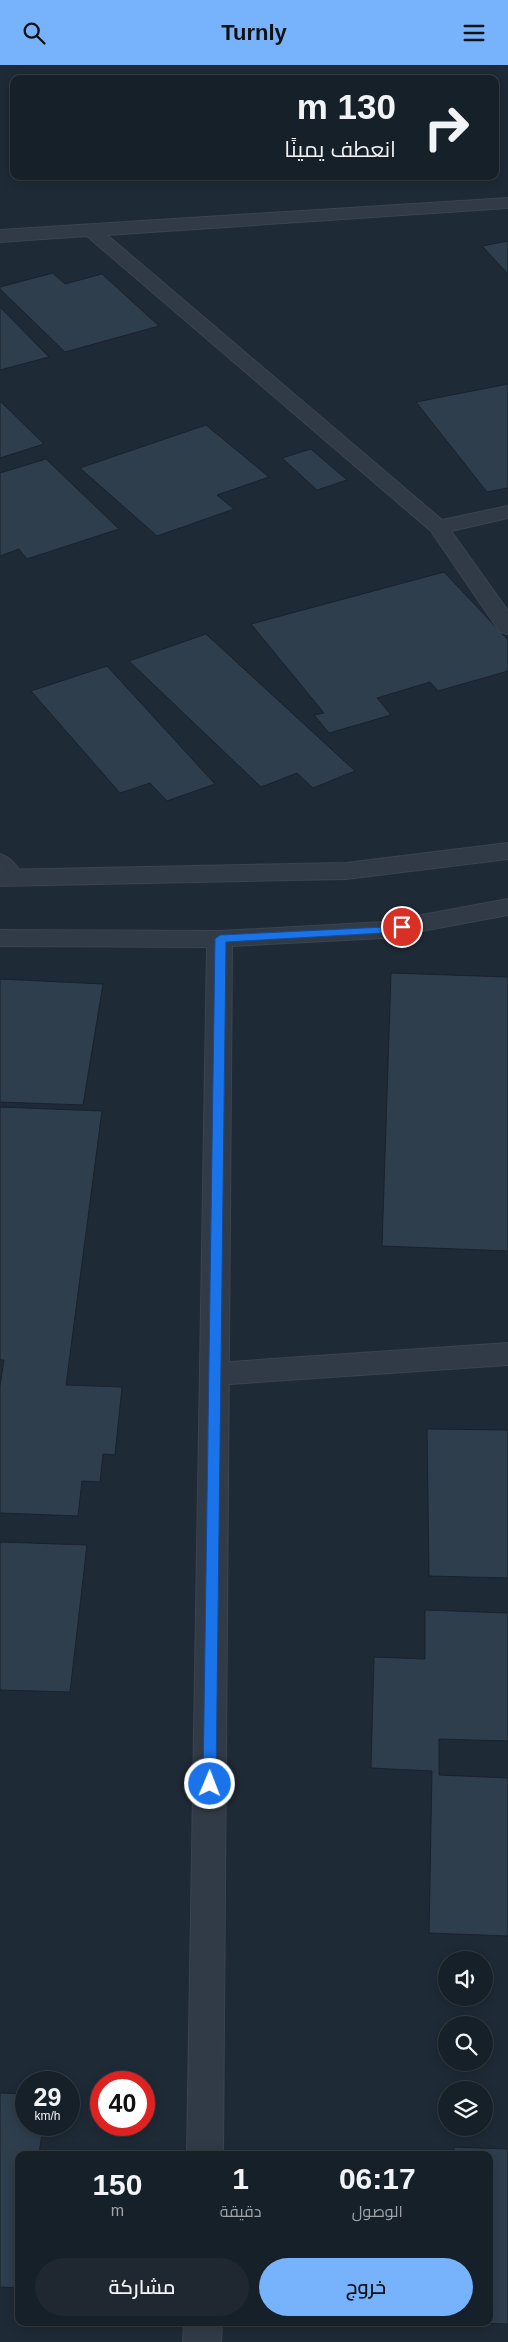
<!DOCTYPE html>
<html lang="ar">
<head>
<meta charset="utf-8">
<style>
	:root { --surface:#162028; --page:#1f2830; --text:#f1f3f6; --muted:#9ea3a8; --line:#353e45; --accent:#77b3fd }
	body { margin:0; font-family:Helvetica,Cairo,sans-serif; background:var(--page); color:var(--text); direction:rtl; height:100vh; display:flex; flex-direction:column; font-size:19px; white-space:nowrap }
	* { box-sizing:border-box; margin:0 }
	p { font-size:16px; color:var(--muted) }
	.icon { flex:none; width:28px; height:28px; fill:none; stroke:currentColor; stroke-width:2; stroke-linecap:round; stroke-linejoin:round }
	.map { position:relative; flex:1; overflow:hidden; direction:ltr }
	.details { position:absolute; left:15px; top:2086px; width:478px; height:175px; display:flex; flex-direction:column; background:var(--surface); border-radius:10px; box-shadow:0 2px 12px #0003,0 0 0 1px var(--line); direction:rtl }
	.details>* { flex:none }
	.top-card { position:absolute; left:10px; top:10px; width:489px; height:105px; border-radius:10px; box-shadow:0 2px 12px #0003,0 0 0 1px var(--line); direction:rtl; background:#162028; color:var(--text); overflow:hidden }
	.buttons { position:absolute; left:438px; top:1886px; display:grid; gap:10px }
	.buttons a { display:grid; place-items:center; width:55px; height:55px; border-radius:50%; background:var(--surface); box-shadow:0 2px 12px #0003,0 0 0 1px var(--line); font-size:25px }
	.speed { position:absolute; left:15px; top:2006px; display:flex; gap:10px; font-size:25px; font-weight:700; text-align:center }
	.speed>* { display:grid; place-content:center; width:65px; height:65px; border-radius:50%; background:var(--surface); box-shadow:0 2px 12px #0003,0 0 0 1px var(--line); line-height:1 }
	.speed small { font-size:12px; font-weight:400 }
	.speed .limit { border:8px solid #d22; background:#fff; color:#111 }
	.pin { position:absolute; display:grid; place-items:center; width:42px; height:42px; color:#fff; margin:-21px; border:2px solid #fff; border-radius:50%; box-shadow:0 1px 5px #0007 }
	.me { position:absolute; width:55px; margin:-28px; rotate:1deg; stroke-linejoin:round; filter:drop-shadow(0 0 4px #0008) }
	.turn { display:flex; align-items:center; gap:18px; height:105px; padding:0 20px; font-size:22px }
	.turn .icon { width:65px; height:65px; stroke-width:2.5 }
	.turn b { display:block; font-size:35px; line-height:42px }
	.eta { display:flex; justify-content:space-evenly; align-items:center; height:85px; text-align:center }
	.eta b { font-size:30px; font-weight:600; line-height:35px }
	.button { display:flex; gap:10px; margin-top:auto; padding:10px 20px }
	.button a { flex:1; height:58px; border-radius:30px; background:var(--accent); color:#111; font-size:20px; font-weight:600; line-height:58px; text-align:center }
	.button a+a { background:var(--page); color:var(--text) }
	header { display:flex; justify-content:space-between; align-items:center; height:65px; padding:0 20px; background:var(--accent); color:#111; font-size:22px; font-weight:600 }
	.map>svg:first-child { display:block }
</style>
</head>
<body>
<header><svg class="icon" aria-label="menu" viewBox="0 0 24 24"><path d="M4 6h16M4 12h16M4 18h16"/></svg>Turnly<svg class="icon" aria-label="search" viewBox="0 0 24 24"><circle cx="10" cy="10" r="6"/><path d="M15 15l6 6"/></svg></header>
<div class="map">
<svg width="508" height="2277" viewBox="0 0 508 2277">
	<rect width="100%" height="100%" fill="#1e2a36"/>
	<path fill="#2f3e4d" stroke="#19222d" d="M508 176V209L482 181Z
		M53 208 65 219 102 209 159 261 65 287 0 224V222Z
		M0 242 49 292 0 305Z
		M508 319V423L487 427 416 337Z
		M0 336 44 379 0 393Z
		M206 360 269 412 217 430 234 444 157 471 80 403Z
		M311 384 347 415 317 425 282 393Z
		M46 394 119 464 27 494 19 484 0 491V408Z
		M444 507 508 575V606L438 626 430 617 377 633 391 650 329 668 314 650 324 648 251 559Z
		M206 569 355 706 313 723 297 708 261 722 129 596Z
		M107 601 215 719 167 736 150 718 120 728 31 626Z
		M391 908 508 912V1186L382 1181Z
		M0 914 103 919 83 1040 0 1037Z
		M0 1042 102 1046 66 1320 122 1322 115 1390 103 1389 100 1417 82 1416 78 1451 0 1448V1321L4 1295H0Z
		M427 1364 508 1365V1513L429 1511Z
		M0 1477 87 1480 70 1627 0 1625Z
		M425 1545 508 1548V1676L439 1674V1710L508 1713V1871L429 1868 432 1706 371 1703 374 1592 425 1594Z
		M0 2028 26 2029V2060H43L39 2090H19V2223L0 2222Z
		M454 2082 508 2084V2259L478 2258H489V2090H454Z"/>
	<g fill="none" stroke-linecap="round" stroke-linejoin="round">
		<defs>
			<path id="minor" d="M508 133V143L107 170 442 455 508 441V453L451 466 508 546V569L500 567 431 466 87 171 0 177V165Z
				M0 789C12 793 18 803 25 813L22 818C0 825 0 808 0 789Z
				M508 1278V1300L215 1320 205 1317 200 1309 205 1301 215 1298Z"/>
			<path id="tertiary" d="M508 778V794L346 814 0 821V805L346 798Z
				M508 834V850L384 873 232 881 223 2090H187L207 882 0 881V865L220 866 384 857Z
				M184 2258H222L221 2277H183Z"/>
		</defs>
		<use href="#minor" stroke="#3b4450" stroke-width="2"/>
		<use href="#tertiary" stroke="#3b4450" stroke-width="2"/>
		<use href="#minor" fill="#313b47" fill-rule="evenodd"/>
		<use href="#tertiary" fill="#313b47" fill-rule="evenodd"/>
	</g>
	<path fill="#1a73e8" stroke="#114b97" d="M402 859 407 862 406 864 384 868 226 877 216 1719 214 1723 210 1725 205 1723 203 1719 215 874 220 870 384 862Z"/>
</svg>
<div class="buttons">
<a><svg class="icon" aria-label="sound" viewBox="0 0 24 24"><path d="M4 9h4l5-4v14l-5-4H4zM17 9q2 3 0 6"/></svg></a>
<a><svg class="icon" aria-label="search" viewBox="0 0 24 24"><circle cx="10" cy="10" r="6"/><path d="M15 15l6 6"/></svg></a>
<a><svg class="icon" aria-label="layers" viewBox="0 0 24 24"><path d="M12 4l9 5-9 5-9-5zM3 14l9 5 9-5"/></svg></a>
</div>
<div class="speed"><div>29<small>km/h</small></div><div class="limit">40</div></div>
<div class="pin" style="left:402px;top:862px;background:#d93025"><svg class="icon" aria-label="arrive" viewBox="0 0 24 24"><path d="M6 21V4h12l-3 4 3 4H6"/></svg></div>
<svg class="me" style="left:210px;top:1719px" viewBox="-20 -20 40 40"><circle r="17" fill="#1a73e8" stroke="#fff" stroke-width="3"/><path d="M0-11L8 9 0 5-8 9z" fill="#fff"/></svg>
<div class="top-card">
<div class="turn"><svg class="icon" aria-label="right" viewBox="0 0 24 24"><path d="M7 20v-9h11M14 6l5 5-5 5"/></svg><div><b>130 m</b>انعطف يمينًا</div></div>
</div>
<section class="details">
<div class="eta">
<div><b>06:17</b><p>الوصول</p></div>
<div><b>1</b><p>دقيقة</p></div>
<div><b>150</b><p>m</p></div>
</div>
<div class="button"><a>خروج</a><a>مشاركة</a></div>
</section>
</div>
</body>
</html>
